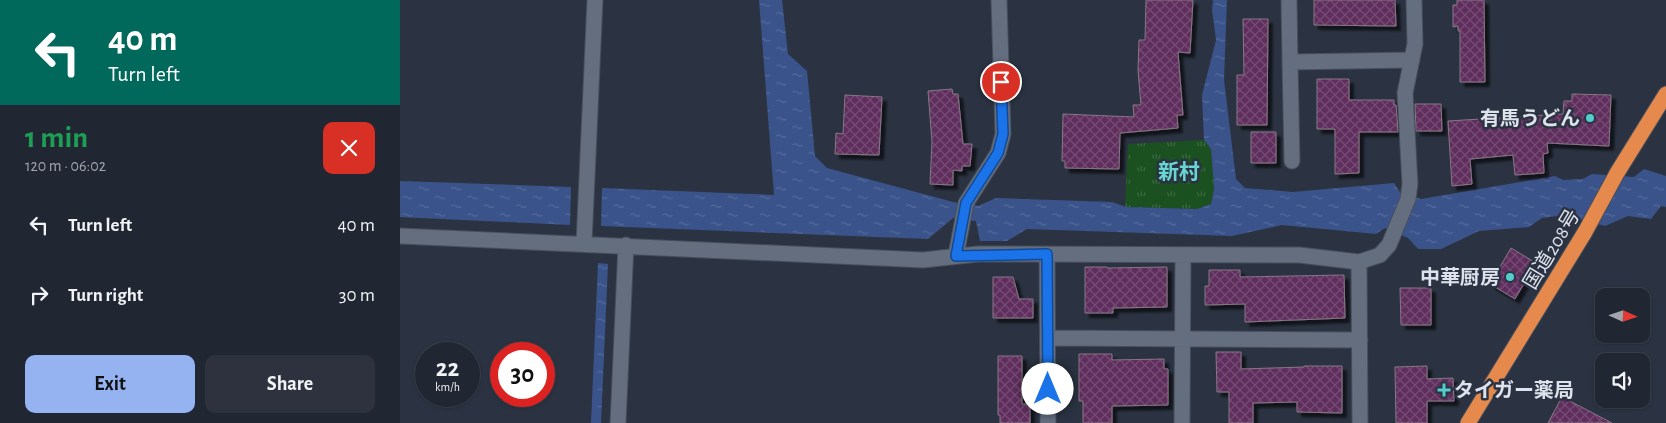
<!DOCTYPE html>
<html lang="en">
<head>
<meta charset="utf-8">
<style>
	:root { --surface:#202632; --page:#2d323e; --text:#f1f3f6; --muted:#a2a5ac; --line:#3d434d; --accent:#95b2f1 }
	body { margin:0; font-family:"Alegreya Sans","Noto Sans JP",sans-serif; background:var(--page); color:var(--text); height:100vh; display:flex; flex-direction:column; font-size:19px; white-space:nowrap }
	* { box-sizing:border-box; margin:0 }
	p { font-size:16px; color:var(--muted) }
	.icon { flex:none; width:28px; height:28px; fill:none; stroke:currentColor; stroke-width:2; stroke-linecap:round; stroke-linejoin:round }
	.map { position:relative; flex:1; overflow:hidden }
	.drawer { display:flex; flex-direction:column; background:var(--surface); width:400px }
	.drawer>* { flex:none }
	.hud { background:#00695c; color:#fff; overflow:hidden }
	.needle { width:32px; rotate:93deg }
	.tools { position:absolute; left:1195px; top:288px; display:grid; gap:10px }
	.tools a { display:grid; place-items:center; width:55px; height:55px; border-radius:10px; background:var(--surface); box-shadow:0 1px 4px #0004,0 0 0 1px var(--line); font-size:25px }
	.speed { position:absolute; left:15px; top:342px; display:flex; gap:10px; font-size:25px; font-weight:700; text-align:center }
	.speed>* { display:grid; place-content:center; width:65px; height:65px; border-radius:50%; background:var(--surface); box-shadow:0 1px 4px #0004,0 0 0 1px var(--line); line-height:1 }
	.speed small { font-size:12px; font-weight:400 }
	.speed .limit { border:8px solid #d22; background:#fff; color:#111 }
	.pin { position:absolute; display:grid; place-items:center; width:42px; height:42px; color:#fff; margin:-21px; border:2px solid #fff; border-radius:50%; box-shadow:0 1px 5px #0007 }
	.me { position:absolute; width:55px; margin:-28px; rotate:0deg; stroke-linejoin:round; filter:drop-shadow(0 0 4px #0008) }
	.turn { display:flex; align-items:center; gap:18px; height:105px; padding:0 25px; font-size:22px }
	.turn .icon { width:65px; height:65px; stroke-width:2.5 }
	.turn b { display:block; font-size:35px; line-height:42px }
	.round { display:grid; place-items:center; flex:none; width:52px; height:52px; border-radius:10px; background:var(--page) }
	.summary { display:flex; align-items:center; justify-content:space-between; height:85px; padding:0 25px }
	h1 { font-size:30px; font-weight:700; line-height:38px; color:#1e9e55 }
	.action { display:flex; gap:10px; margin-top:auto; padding:10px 25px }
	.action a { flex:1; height:58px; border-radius:10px; background:var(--accent); color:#111; font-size:20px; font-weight:700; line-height:58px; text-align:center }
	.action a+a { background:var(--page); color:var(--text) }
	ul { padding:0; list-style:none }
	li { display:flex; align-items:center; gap:15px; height:70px; padding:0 25px }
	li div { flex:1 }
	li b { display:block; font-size:19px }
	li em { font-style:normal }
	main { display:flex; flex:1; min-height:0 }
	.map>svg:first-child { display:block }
</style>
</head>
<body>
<main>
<section class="drawer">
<div class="hud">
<div class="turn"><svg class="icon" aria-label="left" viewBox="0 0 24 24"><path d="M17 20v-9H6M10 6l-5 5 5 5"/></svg><div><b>40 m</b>Turn left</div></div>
</div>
<div class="summary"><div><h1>1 min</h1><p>120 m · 06:02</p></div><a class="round" style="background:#d93025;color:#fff"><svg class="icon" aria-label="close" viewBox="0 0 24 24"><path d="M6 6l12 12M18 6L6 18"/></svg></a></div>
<ul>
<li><svg class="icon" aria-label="left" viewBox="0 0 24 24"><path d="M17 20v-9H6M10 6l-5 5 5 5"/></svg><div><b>Turn left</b></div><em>40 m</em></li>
<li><svg class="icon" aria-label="right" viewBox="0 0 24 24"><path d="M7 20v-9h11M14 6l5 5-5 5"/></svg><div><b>Turn right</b></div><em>30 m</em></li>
</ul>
<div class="action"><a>Exit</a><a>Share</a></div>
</section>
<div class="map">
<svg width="1266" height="423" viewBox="0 0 1266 423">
	<defs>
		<pattern id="grass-tufts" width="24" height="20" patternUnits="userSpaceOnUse" patternTransform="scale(1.25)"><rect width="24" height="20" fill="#1b5020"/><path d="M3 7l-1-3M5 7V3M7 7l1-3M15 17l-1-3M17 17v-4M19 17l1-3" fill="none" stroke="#3c6941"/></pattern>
		<pattern id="water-ripples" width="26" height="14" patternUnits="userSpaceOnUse" patternTransform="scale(1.25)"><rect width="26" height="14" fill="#3a538a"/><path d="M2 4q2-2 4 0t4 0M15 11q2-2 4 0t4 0" fill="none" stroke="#566b9b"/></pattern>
		<pattern id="building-cross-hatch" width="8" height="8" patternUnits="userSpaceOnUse" patternTransform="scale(1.25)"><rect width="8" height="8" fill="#5e2e5c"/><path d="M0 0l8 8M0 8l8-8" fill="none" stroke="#754c74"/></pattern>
		<filter id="shadow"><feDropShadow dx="4.5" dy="4.5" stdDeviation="1" flood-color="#0009"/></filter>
	</defs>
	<rect width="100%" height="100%" fill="#2b3342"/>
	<path fill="url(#grass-tufts)" d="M804 140 811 149 814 189 811 204 797 209 725 207 728 144Z"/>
	<path fill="url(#water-ripples)" d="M359 0H382L388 54 407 71 415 156 427 168 553 202 578 206 596 198 712 202 726 207 797 209 811 204 814 189 811 149 804 140 802 95 816 40 812 10 813 0H827L824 80 836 179 845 188 893 192 994 183 1000 192 1021 199 1155 176 1163 180 1183 179 1192 174 1234 177 1244 169 1266 176V207L1261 206 1251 219 1228 216 1205 226 1165 215 1142 218 1129 227 1079 231 1041 249H1018L1008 238 985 228 976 234 882 225 832 236 627 229 607 241H580L576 221 553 218 528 239 201 226 202 188 374 195Z
		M0 181 171 187 170 225 0 217Z
		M198 263 208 264 201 423H191Z"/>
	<path fill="url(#building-cross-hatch)" stroke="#877785" filter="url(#shadow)" d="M746 0H793L790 53 778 52 783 115H777L778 128 720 133 719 169 665 168V161H662L663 114 734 117 733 105H741L738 70 739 40H745Z
		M914 0H995L996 26 914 25Z
		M1057 0H1084L1085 82H1060V31H1058V26L1053 27V5H1057Z
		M843 19H868L867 125H837V75H844Z
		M917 79H949V100H994V105H996L998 132H959V173L935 174V129H917Z
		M552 89 553 94H558L563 144H572L570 166H562V171L553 170V185L530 184 532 142 528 91Z
		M1172 94 1211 95 1209 146 1147 143 1148 153 1143 154 1144 173 1115 175 1113 155 1070 159 1072 184 1052 186 1048 121 1163 114 1164 101H1172Z
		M445 95 482 97 479 155 435 154 436 133 443 134Z
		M1015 104H1041L1042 131H1016Z
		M851 132H876V163H851Z
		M1111 248 1136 263 1115 299 1090 284Z
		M685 267H707V268L767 267V307L713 308V313H685Z
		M809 270H840V277L944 275 945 318 845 322V304L805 305V286H809Z
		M593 277H613L619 299H633V318H593Z
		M1000 288H1031V325H1001Z
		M816 352H841V369L904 367V366H942V413L897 412V402L853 403V423H829V392H817Z
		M679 354H712V360L764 359V369H768V405L712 406V423H683V401H679Z
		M598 356H622V404H630V423H600V415H598Z
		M1027 366V379L1053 378 1054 401H1027V423H996L995 367Z
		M1162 397 1212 423H1148Z"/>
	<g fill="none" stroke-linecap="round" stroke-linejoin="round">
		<defs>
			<path id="street" d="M889 0 890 62 1012 60
				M890 62 892 161
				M0 236 523 260 578 254 899 255 959 262 980 255 989 245 1008 199 1010 184 1005 93 1015 44 1014 0
				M184 243 195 0
				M647 254 648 423
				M556 255 566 203 598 153 603 134 599 0
				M959 262 960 423
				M648 338 960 340
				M218 423 226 245
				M782 423 783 255"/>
			<path id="highway" d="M1068 423 1185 232 1217 173 1266 94"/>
		</defs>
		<use href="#street" stroke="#484e5b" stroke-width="17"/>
		<use href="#highway" stroke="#484e5b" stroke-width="17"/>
		<use href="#street" stroke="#646e7f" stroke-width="15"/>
		<use href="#highway" stroke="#e58a4c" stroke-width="15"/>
	</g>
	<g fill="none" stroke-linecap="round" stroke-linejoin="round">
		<defs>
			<path id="route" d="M601 82 603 134 598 153 566 203 556 256 647 254 648 389"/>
		</defs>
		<use href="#route" stroke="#114b97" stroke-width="12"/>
		<use href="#route" stroke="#1a73e8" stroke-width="9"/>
	</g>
	<g fill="#53cdcb" stroke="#2b3342" stroke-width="2">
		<circle cx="1190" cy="118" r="5"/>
		<circle cx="1110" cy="277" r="5"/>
		<path d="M1041.5 382.5h5v5h5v5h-5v5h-5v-5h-5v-5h5z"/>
	</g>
	<g text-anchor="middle" stroke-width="5" stroke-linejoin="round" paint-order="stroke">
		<g font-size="20" font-weight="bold" fill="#dde2ec" stroke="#2b3342" text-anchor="end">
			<text x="1180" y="125">有馬うどん</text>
			<text x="1100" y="284">中華厨房</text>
			<text x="1054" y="397" text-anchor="start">タイガー薬局</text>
		</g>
		<g font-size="20" fill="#dde2ec" stroke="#2b3342">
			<text transform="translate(1151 249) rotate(-59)" y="7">国道208号</text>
		</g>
		<g font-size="21" font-weight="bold" fill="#69d5d3" stroke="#2b3342">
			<text x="779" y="179">新村</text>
		</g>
	</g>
</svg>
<div class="tools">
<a><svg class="needle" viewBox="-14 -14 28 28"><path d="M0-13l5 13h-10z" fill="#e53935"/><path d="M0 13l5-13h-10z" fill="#a2a5ac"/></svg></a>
<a><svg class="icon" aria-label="sound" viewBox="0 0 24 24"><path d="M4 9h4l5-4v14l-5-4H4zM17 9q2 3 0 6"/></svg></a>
</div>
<div class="speed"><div>22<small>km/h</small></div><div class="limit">30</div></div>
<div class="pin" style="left:601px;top:82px;background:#d93025"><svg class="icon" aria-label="arrive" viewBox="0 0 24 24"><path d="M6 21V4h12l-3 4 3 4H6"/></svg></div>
<svg class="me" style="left:648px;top:389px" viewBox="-20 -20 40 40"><circle r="19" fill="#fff"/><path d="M0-13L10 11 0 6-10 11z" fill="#1a73e8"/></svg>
</div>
</main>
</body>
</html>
